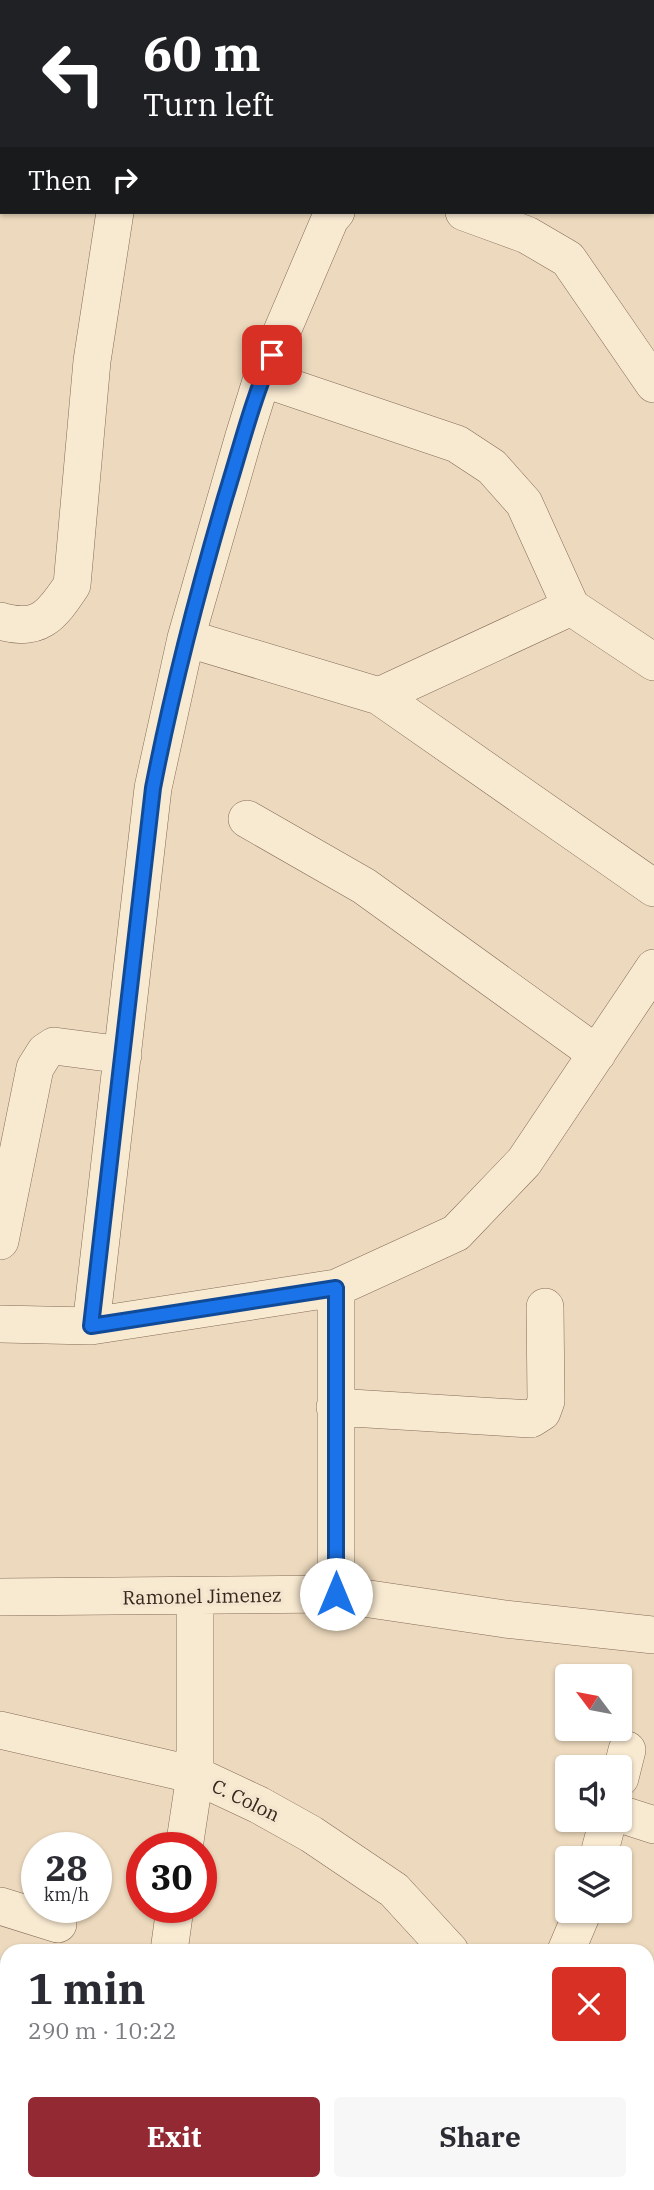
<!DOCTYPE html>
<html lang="en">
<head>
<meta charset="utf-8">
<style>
	:root { --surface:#fff; --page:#f7f7f7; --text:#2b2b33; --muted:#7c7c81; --accent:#922933 }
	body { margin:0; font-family:"IBM Plex Serif",serif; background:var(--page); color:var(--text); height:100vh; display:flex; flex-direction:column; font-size:26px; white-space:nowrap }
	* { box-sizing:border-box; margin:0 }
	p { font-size:23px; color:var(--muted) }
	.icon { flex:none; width:38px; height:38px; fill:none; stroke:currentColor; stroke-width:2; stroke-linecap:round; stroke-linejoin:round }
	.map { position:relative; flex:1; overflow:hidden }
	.panel { position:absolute; left:0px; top:1944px; width:654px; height:247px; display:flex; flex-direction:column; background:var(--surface); border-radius:21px 21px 0 0; box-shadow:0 2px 5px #0004 }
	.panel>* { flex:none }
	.banner { position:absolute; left:0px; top:0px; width:654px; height:214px; box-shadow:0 2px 5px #0004; background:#202124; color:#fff; overflow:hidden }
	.needle { width:46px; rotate:302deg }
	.controls { position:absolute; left:555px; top:1664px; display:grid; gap:14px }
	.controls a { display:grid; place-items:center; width:77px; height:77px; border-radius:7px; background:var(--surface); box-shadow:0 2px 5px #0004; font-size:35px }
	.speed { position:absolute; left:21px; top:1832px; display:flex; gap:14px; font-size:35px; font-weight:700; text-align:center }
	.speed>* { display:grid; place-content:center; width:91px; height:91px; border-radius:50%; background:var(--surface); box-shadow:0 2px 5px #0004; line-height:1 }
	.speed small { font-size:18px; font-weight:400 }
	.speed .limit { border:10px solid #d22; background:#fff; color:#111 }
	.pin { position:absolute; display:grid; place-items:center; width:60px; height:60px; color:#fff; margin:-30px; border-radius:14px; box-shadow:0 4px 10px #0006 }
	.me { position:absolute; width:77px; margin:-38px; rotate:0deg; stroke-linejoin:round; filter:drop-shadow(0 0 5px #0008) }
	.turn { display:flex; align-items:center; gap:24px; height:147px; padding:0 28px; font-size:32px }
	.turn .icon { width:91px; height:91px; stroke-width:2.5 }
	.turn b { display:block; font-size:49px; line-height:60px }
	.then { display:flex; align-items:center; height:66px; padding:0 28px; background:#0003; gap:14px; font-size:26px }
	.round { display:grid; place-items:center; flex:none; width:74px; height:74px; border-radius:7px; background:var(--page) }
	.summary { display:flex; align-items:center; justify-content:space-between; height:119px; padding:0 28px }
	h1 { font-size:42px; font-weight:800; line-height:52px }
	.button { display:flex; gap:14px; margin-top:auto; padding:14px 28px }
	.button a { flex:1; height:80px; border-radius:7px; background:var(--accent); color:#fff; font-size:28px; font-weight:800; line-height:80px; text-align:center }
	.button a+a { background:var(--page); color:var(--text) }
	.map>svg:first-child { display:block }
</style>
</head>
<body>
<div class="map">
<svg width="654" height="2190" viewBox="0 0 654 2190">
	<rect width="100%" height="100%" fill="#eddabe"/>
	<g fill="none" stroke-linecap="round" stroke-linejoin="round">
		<defs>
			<path id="minor" d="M569 0 575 2
				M149 2V0
				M649 2V0
				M653 175 654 177
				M464 212 527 235 568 259 654 384
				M262 378 457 444 492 467 524 503 571 607
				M0 621C39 633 52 615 72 585L92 361 115 212
				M186 638 379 696 654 888
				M379 696 571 607 654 662
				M247 819 364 886 597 1054
				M0 1241 35 1068 45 1052 54 1046 123 1055
				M0 1324 91 1326 336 1288 456 1233 524 1162 654 968
				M91 1326 153 788 186 638 244 436 262 378 330 219 336 212
				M335 1407 531 1419 542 1412 546 1401 545 1307
				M336 1594V1288
				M0 1597 336 1594 505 1619 654 1635
				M0 1730 195 1775 259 1805 311 1834 394 1890 450 1951
				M620 1778 627 1750
				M620 1814 654 1825
				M184 1848 195 1775V1596
				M598 1858 608 1820
				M0 1906 58 1924
				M169 1951 175 1908
				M566 1951 583 1911
				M648 2153 654 2159
				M22 2190 24 2184"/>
		</defs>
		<use href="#minor" stroke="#856b57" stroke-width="38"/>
		<use href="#minor" stroke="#f8e9d1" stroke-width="37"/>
	</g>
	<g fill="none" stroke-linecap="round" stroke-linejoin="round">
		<defs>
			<path id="route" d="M272 355C252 401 240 450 225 498 197 594 172 690 153 788L91 1326 336 1288V1594"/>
		</defs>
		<use href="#route" stroke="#114b97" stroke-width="18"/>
		<use href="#route" stroke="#1a73e8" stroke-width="12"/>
	</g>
	<g text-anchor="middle" stroke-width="7" stroke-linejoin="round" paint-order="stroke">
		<g font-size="19" fill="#34251c" stroke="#f4e5ce">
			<text transform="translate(202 1596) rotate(-1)" y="7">Ramonel Jimenez</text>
			<text transform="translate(246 1800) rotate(26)" y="7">C. Colon</text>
		</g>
	</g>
</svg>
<div class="controls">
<a><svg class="needle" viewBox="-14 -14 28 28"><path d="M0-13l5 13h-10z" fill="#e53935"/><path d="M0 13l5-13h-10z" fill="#7c7c81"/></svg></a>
<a><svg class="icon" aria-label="sound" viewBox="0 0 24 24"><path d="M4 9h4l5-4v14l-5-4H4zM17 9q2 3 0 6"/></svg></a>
<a><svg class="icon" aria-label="layers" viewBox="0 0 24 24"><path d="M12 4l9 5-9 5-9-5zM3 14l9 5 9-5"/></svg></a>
</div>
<div class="speed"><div>28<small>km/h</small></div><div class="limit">30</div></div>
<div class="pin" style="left:272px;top:355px;background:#d93025"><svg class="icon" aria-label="arrive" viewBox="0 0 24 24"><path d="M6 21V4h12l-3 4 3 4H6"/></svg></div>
<svg class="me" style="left:336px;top:1594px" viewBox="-20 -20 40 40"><circle r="19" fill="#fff"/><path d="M0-13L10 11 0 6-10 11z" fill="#1a73e8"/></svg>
<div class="banner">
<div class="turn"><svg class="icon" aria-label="left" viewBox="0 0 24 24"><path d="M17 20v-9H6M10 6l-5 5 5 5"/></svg><div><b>60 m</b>Turn left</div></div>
<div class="then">Then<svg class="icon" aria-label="right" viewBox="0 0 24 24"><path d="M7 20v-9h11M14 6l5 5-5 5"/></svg></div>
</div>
<section class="panel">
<div class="summary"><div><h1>1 min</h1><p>290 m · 10:22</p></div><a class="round" style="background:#d93025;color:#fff"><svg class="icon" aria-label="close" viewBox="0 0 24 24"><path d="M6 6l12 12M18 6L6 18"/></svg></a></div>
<div class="button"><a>Exit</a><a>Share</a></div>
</section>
</div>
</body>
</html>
